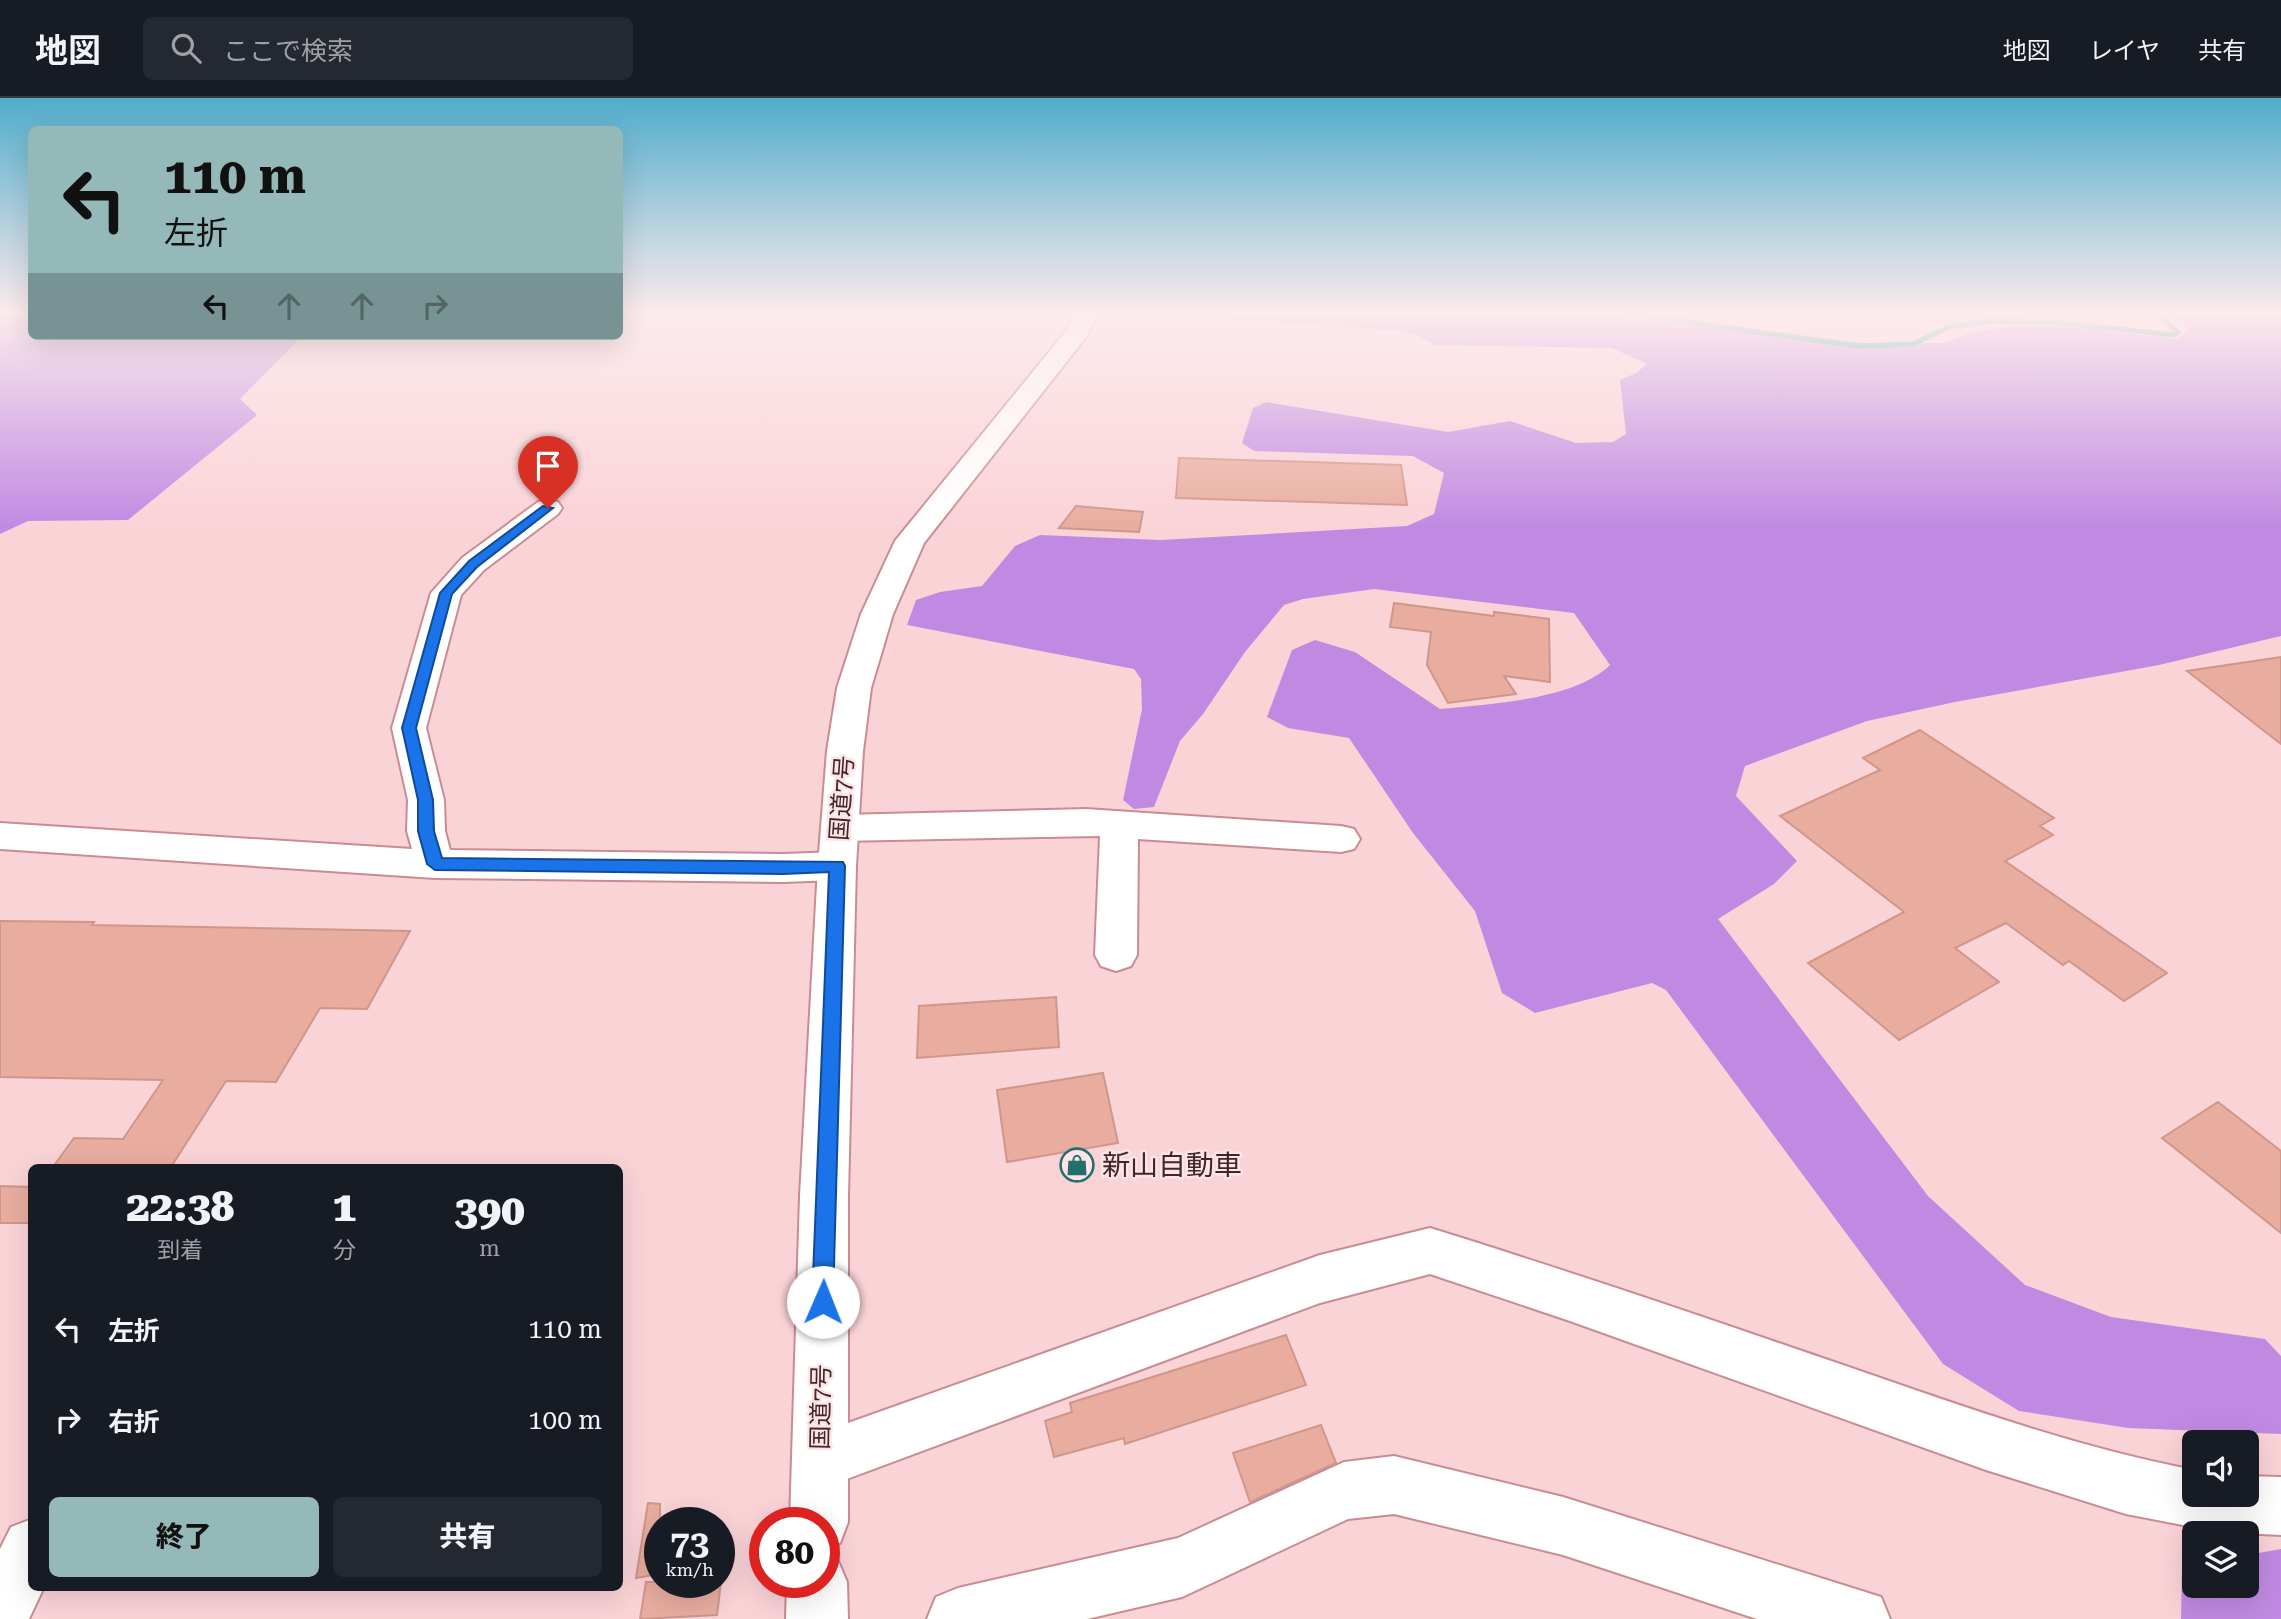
<!DOCTYPE html>
<html lang="ja">
<head>
<meta charset="utf-8">
<style>
	:root { --surface:#171b24; --page:#242831; --text:#f1f3f6; --muted:#9ea1a6; --line:#363941; --accent:#95b8b8 }
	body { margin:0; font-family:"Roboto Serif","Noto Sans JP",serif; background:var(--page); color:var(--text); height:100vh; display:flex; flex-direction:column; font-size:26px; white-space:nowrap }
	* { box-sizing:border-box; margin:0 }
	p { font-size:23px; color:var(--muted) }
	.icon { flex:none; width:38px; height:38px; fill:none; stroke:currentColor; stroke-width:2; stroke-linecap:round; stroke-linejoin:round }
	.map { position:relative; flex:1; overflow:hidden }
	.side { position:absolute; left:28px; top:1066px; width:595px; height:427px; display:flex; flex-direction:column; background:var(--surface); border-radius:10px; box-shadow:0 7px 28px #0002 }
	.side>* { flex:none }
	.top-card { position:absolute; left:28px; top:28px; width:595px; height:214px; border-radius:10px; box-shadow:0 7px 28px #0002; background:#95b8b8; color:#111; overflow:hidden }
	.buttons { position:absolute; left:2182px; top:1332px; display:grid; gap:14px }
	.buttons a { display:grid; place-items:center; width:77px; height:77px; border-radius:10px; background:var(--surface); box-shadow:0 7px 28px #0002; font-size:35px }
	.speed { position:absolute; left:644px; top:1409px; display:flex; gap:14px; font-size:35px; font-weight:700; text-align:center }
	.speed>* { display:grid; place-content:center; width:91px; height:91px; border-radius:50%; background:var(--surface); box-shadow:0 7px 28px #0002; line-height:1 }
	.speed small { font-size:18px; font-weight:400 }
	.speed .limit { border:10px solid #d22; background:#fff; color:#111 }
	.pin { position:absolute; display:grid; place-items:center; width:60px; height:60px; color:#fff; margin:-72px -30px; border-radius:50% 50% 50% 0; rotate:-45deg; box-shadow:0 0 7px #0007 }
	.pin .icon { rotate:45deg }
	.me { position:absolute; width:77px; margin:-38px; rotate:1deg; stroke-linejoin:round; filter:drop-shadow(0 0 5px #0008) }
	.turn { display:flex; align-items:center; gap:24px; height:147px; padding:0 21px; font-size:32px }
	.turn .icon { width:91px; height:91px; stroke-width:2.5 }
	.turn b { display:block; font-size:49px; line-height:60px }
	.lanes { display:flex; align-items:center; height:66px; padding:0 21px; background:#0003; justify-content:center; gap:35px; direction:ltr }
	.lanes .off { opacity:.35 }
	.eta { display:flex; justify-content:space-evenly; align-items:center; height:119px; text-align:center }
	.eta b { font-size:42px; font-weight:800; line-height:49px }
	.primary-button { display:flex; gap:14px; margin-top:auto; padding:14px 21px }
	.primary-button a { flex:1; height:80px; border-radius:10px; background:var(--accent); color:#111; font-size:28px; font-weight:800; line-height:80px; text-align:center }
	.primary-button a+a { background:var(--page); color:var(--text) }
	ul { padding:0; list-style:none }
	li { display:flex; align-items:center; gap:21px; height:91px; padding:0 21px }
	li div { flex:1 }
	li b { display:block; font-size:26px }
	li em { font-style:normal }
	header { display:flex; align-items:center; gap:42px; box-sizing:border-box; height:98px; padding:0 35px; background:var(--surface); border-bottom:2px solid var(--line) }
	header strong { font-size:33px }
	nav { display:flex; gap:38px; margin-inline-start:auto; font-size:24px }
	.search { width:490px; height:63px; background:var(--page); display:flex; align-items:center; gap:18px; box-sizing:border-box; padding:0 24px; border-radius:10px; color:var(--muted); font-size:26px }
	.map>svg:first-child { display:block }
</style>
</head>
<body>
<header>
<strong>地図</strong>
<div class="search"><svg class="icon" aria-label="search" viewBox="0 0 24 24"><circle cx="10" cy="10" r="6"/><path d="M15 15l6 6"/></svg>ここで検索</div>
<nav><a>地図</a><a>レイヤ</a><a>共有</a></nav>
</header>
<div class="map">
<svg width="2281" height="1521" viewBox="0 0 2281 1521">
	<rect width="100%" height="100%" fill="#fad3d7"/>
	<path fill="#c08ae2" d="M0 216H31L32 238H302L240 301 257 317 128 422 28 423 0 436Z
		M1157 216H1586L1637 223 1733 228 1861 245H1943L1973 234 2013 228 2070 229 2179 241 2189 230 2170 216H2281V538L2159 567 1955 604 1867 623 1745 668 1736 698 1797 763 1774 786 1718 821 1928 1098 2025 1187 2111 1219 2265 1241 2281 1258V1336L2128 1330 2019 1313 1943 1266 1666 892 1652 885 1535 915 1502 895 1475 813 1413 735 1349 640 1288 630 1267 619 1292 552 1315 542 1355 554 1440 611C1488 606 1575 602 1610 567L1574 515 1374 491 1303 501 1284 507 1245 554 1203 616 1180 643 1154 709 1134 711 1123 702 1142 611 1141 581 1134 571 907 527 916 502 940 494 982 488 1015 448 1040 437 1160 442 1407 428 1434 416 1444 375 1413 358 1254 353 1242 345 1253 310 1266 304 1448 334 1510 323 1576 345 1613 344 1626 336 1620 282 1636 275 1647 266 1612 250 1435 247 1419 238 1403 233Z
		M2281 1451V1521H2181L2182 1468 2194 1466V1488H2247V1457Z"/>
	<g fill="none" stroke-linecap="round" stroke-linejoin="round">
		<path stroke="#0da39f" stroke-width="5" d="M1632 216 1855 248 1913 246 1949 229 1994 223 2060 225 2175 237 2178 234 2158 216"/>
	</g>
	<path fill="#e9ada0" stroke="#d0968a" stroke-width="2" d="M1179 360 1401 367 1407 407 1176 400Z
		M1076 408 1143 414 1139 434 1059 430Z
		M1394 505 1494 518V514L1549 521 1550 584 1504 578 1516 596 1448 605 1427 567 1431 534 1390 529Z
		M2281 559V646L2187 573Z
		M1920 632 2054 720 2040 728 2053 737 2005 763 2167 875 2124 903 2069 863 2063 867 2006 825 1955 850 1999 884 1899 942 1808 865 1904 814 1780 718 1880 672 1863 660Z
		M0 823 94 824 92 827 410 833 367 911 320 910 276 984 226 983 171 1069H53L74 1040 123 1041 163 982 0 979Z
		M1056 899 1059 949 917 960 919 908Z
		M1103 975 1118 1045 1007 1064 997 992Z
		M2218 1004 2281 1053V1135L2162 1040Z
		M0 1088 32 1089V1125H0Z
		M1286 1237 1306 1287 1125 1346 1124 1340 1054 1359 1045 1323 1072 1314 1070 1305Z
		M1321 1327 1336 1365 1250 1404 1233 1355Z
		M648 1405 660 1406V1476L636 1480Z
		M646 1484H721L717 1517 640 1521Z"/>
	<g fill="none" stroke-linecap="round" stroke-linejoin="round">
		<defs>
			<path id="minor" d="M548 402 558 404 562 410 558 416 484 472 461 497 426 630 444 702 445 733 450 752 783 756 837 754 851 758 856 768 851 778 837 782 783 784 435 780 0 751V725L412 751 407 733 408 702 392 630 431 495 462 460 538 404Z
				M1086 711 1341 728 1354 731 1360 741 1354 751 1341 754 1138 741 1137 857 1131 868 1116 873 1101 868 1095 857 1100 738 840 743 827 739 821 730 827 721 840 717Z
				M1430 1130C1569 1173 1706 1220 1843 1267 1959 1307 2074 1349 2194 1372V1396H2247V1378L2281 1379V1437L2219 1434 2126 1416 1986 1372 1570 1223 1430 1176 1320 1205 820 1391 800 1383 792 1363 800 1343 820 1335 1320 1157Z
				M1394 1358 1563 1399 1881 1499 1890 1521H1757L1563 1457 1394 1416 1348 1421 1182 1499 1087 1521H927L936 1499 958 1490 1178 1440 1344 1364Z
				M32 1421V1489H44L29 1521H0V1451L11 1429Z"/>
			<path id="highway" d="M1075 216H1097L1086 239 924 445 893 516 871 590 863 653 856 768 848 1098V1424L840 1445 824 1451V1424H790L800 1098 818 768 827 653 837 590 861 516 895 443 1067 232Z
				M824 1457 838 1463 847 1484 848 1521H786L787 1484H824Z"/>
		</defs>
		<use href="#minor" stroke="#c88c92" stroke-width="4"/>
		<use href="#highway" stroke="#c88c92" stroke-width="4"/>
		<use href="#minor" fill="#fff" fill-rule="evenodd"/>
		<use href="#highway" fill="#fff" fill-rule="evenodd"/>
	</g>
	<linearGradient id="sky" x2="0" y2="1"><stop stop-color="#50adcb"/><stop offset="0.5" stop-color="#fdebed"/><stop offset="1" stop-color="#fdebed" stop-opacity="0"/></linearGradient>
	<rect width="2281" height="429" fill="url(#sky)"/>
	<path fill="#1a73e8" stroke="#114b97" stroke-width="2" d="M543 408 553 410 477 469 452 496 416 630 433 702 434 733 442 760 843 764 845 768 833 1204 830 1211 823 1214 815 1211 812 1204 829 774 783 776 435 772 427 766 418 733V702L402 630 440 495 469 463Z"/>
	<defs>
		<symbol id="shop-ring" viewBox="-11 -11 22 22"><circle r="9.5" fill="#ffe4e7" stroke="#246f6d" stroke-width="1.5"/><path d="M-5-2.5h2.3a2.7 3.5 0 0 1 5.4 0H5L5.5 6h-11ZM-1.5-2.5h3a1.5 2.3 0 0 0-3 0Z" fill="#246f6d"/></symbol>
	</defs>
	<g fill-rule="evenodd">
		<use href="#shop-ring" x="1058" y="1048" width="38" height="38"/>
	</g>
	<g text-anchor="middle" stroke-width="5" stroke-linejoin="round" paint-order="stroke">
		<g font-size="24" fill="#3f272a" stroke="#ffe4e7">
			<text transform="translate(842 700) rotate(-86)" y="8">国道7号</text>
			<text transform="translate(821 1309) rotate(-89)" y="8">国道7号</text>
		</g>
		<g font-size="28" fill="#3f272a" stroke="#ffe4e7" text-anchor="start">
			<text x="1102" y="1077">新山自動車</text>
		</g>
	</g>
</svg>
<div class="buttons">
<a><svg class="icon" aria-label="sound" viewBox="0 0 24 24"><path d="M4 9h4l5-4v14l-5-4H4zM17 9q2 3 0 6"/></svg></a>
<a><svg class="icon" aria-label="layers" viewBox="0 0 24 24"><path d="M12 4l9 5-9 5-9-5zM3 14l9 5 9-5"/></svg></a>
</div>
<div class="speed"><div>73<small>km/h</small></div><div class="limit">80</div></div>
<div class="pin" style="left:548px;top:410px;background:#d93025"><svg class="icon" aria-label="arrive" viewBox="0 0 24 24"><path d="M6 21V4h12l-3 4 3 4H6"/></svg></div>
<svg class="me" style="left:823px;top:1204px" viewBox="-20 -20 40 40"><circle r="19" fill="#fff"/><path d="M0-13L10 11 0 6-10 11z" fill="#1a73e8"/></svg>
<div class="top-card">
<div class="turn"><svg class="icon" aria-label="left" viewBox="0 0 24 24"><path d="M17 20v-9H6M10 6l-5 5 5 5"/></svg><div><b>110 m</b>左折</div></div>
<div class="lanes"><svg class="icon" aria-label="left" viewBox="0 0 24 24"><path d="M17 20v-9H6M10 6l-5 5 5 5"/></svg><svg class="icon off" aria-label="ahead" viewBox="0 0 24 24"><path d="M12 20V5M6 11l6-6 6 6"/></svg><svg class="icon off" aria-label="ahead" viewBox="0 0 24 24"><path d="M12 20V5M6 11l6-6 6 6"/></svg><svg class="icon off" aria-label="right" viewBox="0 0 24 24"><path d="M7 20v-9h11M14 6l5 5-5 5"/></svg></div>
</div>
<section class="side">
<div class="eta">
<div><b>22:38</b><p>到着</p></div>
<div><b>1</b><p>分</p></div>
<div><b>390</b><p>m</p></div>
</div>
<ul>
<li><svg class="icon" aria-label="left" viewBox="0 0 24 24"><path d="M17 20v-9H6M10 6l-5 5 5 5"/></svg><div><b>左折</b></div><em>110 m</em></li>
<li><svg class="icon" aria-label="right" viewBox="0 0 24 24"><path d="M7 20v-9h11M14 6l5 5-5 5"/></svg><div><b>右折</b></div><em>100 m</em></li>
</ul>
<div class="primary-button"><a>終了</a><a>共有</a></div>
</section>
</div>
</body>
</html>
